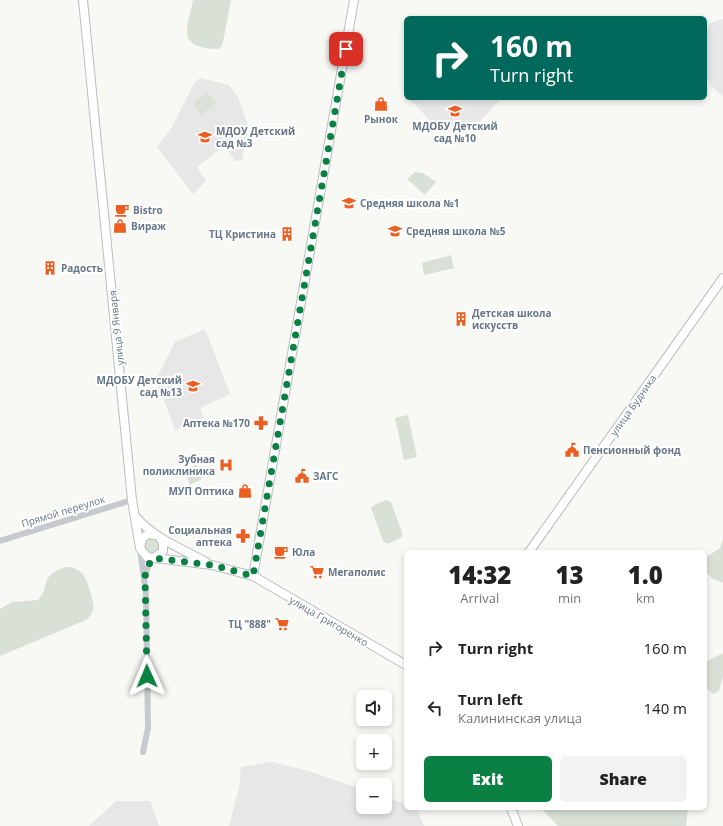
<!DOCTYPE html>
<html lang="en">
<head>
<meta charset="utf-8">
<style>
	:root { --surface:#fff; --page:#f2f2f2; --text:#222; --muted:#767676; --accent:#0b8043 }
	body { margin:0; font-family:"Open Sans",sans-serif; background:var(--page); color:var(--text); height:100vh; display:flex; flex-direction:column; font-size:15px; white-space:nowrap }
	* { box-sizing:border-box; margin:0 }
	p { font-size:13px; color:var(--muted) }
	.icon { flex:none; width:22px; height:22px; fill:none; stroke:currentColor; stroke-width:2; stroke-linecap:round; stroke-linejoin:round }
	.map { position:relative; flex:1; overflow:hidden }
	.side { position:absolute; left:404px; top:550px; width:303px; height:260px; display:flex; flex-direction:column; background:var(--surface); border-radius:6px; box-shadow:0 2px 6px #0003 }
	.side>* { flex:none }
	.guide { position:absolute; left:404px; top:16px; width:303px; height:84px; border-radius:6px; box-shadow:0 2px 6px #0003; background:#00695c; color:#fff; overflow:hidden }
	.buttons { position:absolute; left:356px; top:690px; display:grid; gap:8px }
	.buttons a { display:grid; place-items:center; width:36px; height:36px; border-radius:6px; background:var(--surface); box-shadow:0 2px 6px #0003; font-size:20px }
	.pin { position:absolute; display:grid; place-items:center; width:34px; height:34px; color:#fff; margin:-17px; border-radius:8px; box-shadow:0 2px 6px #0006 }
	.me { position:absolute; width:44px; margin:-22px; rotate:359deg; stroke-linejoin:round; filter:drop-shadow(0 0 3px #0008) }
	.turn { display:flex; align-items:center; gap:14px; height:84px; padding:0 20px; font-size:18px }
	.turn .icon { width:52px; height:52px; stroke-width:2.5 }
	.turn b { display:block; font-size:28px; line-height:34px }
	.eta { display:flex; justify-content:space-evenly; align-items:center; height:68px; text-align:center }
	.eta b { font-size:24px; font-weight:800; line-height:28px }
	.action { display:flex; gap:8px; margin-top:auto; padding:8px 20px }
	.action a { flex:1; height:46px; border-radius:6px; background:var(--accent); color:#fff; font-size:16px; font-weight:800; line-height:46px; text-align:center }
	.action a+a { background:var(--page); color:var(--text) }
	ul { padding:0; list-style:none }
	li { display:flex; align-items:center; gap:12px; height:60px; padding:0 20px }
	li div { flex:1 }
	li b { display:block; font-size:15px }
	li em { font-style:normal }
	.map>svg:first-child { display:block }
</style>
</head>
<body>
<div class="map">
<svg width="723" height="826" viewBox="0 0 723 826">
	<rect width="100%" height="100%" fill="#f8f8f5"/>
	<path fill="#e6e7e6" d="M723 19V96L712 87 705 75V35L710 23Z
		M200 78 229 85 238 97 248 125 242 160 235 161 224 146 197 167 206 181 193 194 157 147 172 127 195 82Z
		M409 98H501L478 124 436 127Z
		M205 329 230 394 200 408 204 419 175 430 156 379 175 342Z
		M272 762 312 772 363 790V807H385V797L406 804V808H416L424 826H229L239 788 241 767Z
		M116 801H150L159 826H89Z"/>
	<path fill="#d9e0d6" d="M193 0H231L223 42 222 46 218 49C176 47 187 31 193 0Z
		M353 42 363 48 359 61 350 59Z
		M207 92 216 103 201 115 193 104Z
		M415 172 423 173 436 182 425 195 407 179Z
		M451 255 454 268 424 275 422 263Z
		M408 415 417 457 404 460 395 418Z
		M196 465 202 479 190 485 184 470Z
		M386 500 391 502 403 535 401 538 388 544 383 541 371 508 374 505Z
		M144 545a8 8 0 1 1 16 0a8 8 0 1 1-16 0Z
		M723 539V583L713 579 705 571V558L720 548Z
		M64 567C83 566 87 579 91 595 92 599 95 606 93 610 92 614 89 617 86 620L0 656V609L12 602 38 600C52 585 37 579 64 567Z
		M723 653V676L719 691 713 694 705 687V662Z
		M541 808H688L686 826H558Z"/>
	<g fill="none" stroke-linecap="round" stroke-linejoin="round">
		<defs>
			<path id="major" d="M83 0 132 500 140 548
				M136 517C154 538 182 549 206 562
				M156 535 148 534 142 539 140 548 147 557 212 565 253 576 406 665
				M529 552 723 278
				M154 558 163 551V543L160 538
				M253 576 354 0
				M511 808 518 826"/>
		</defs>
		<use href="#major" stroke="#b9bdc1" stroke-width="10"/>
		<path stroke="#c6c9cd" stroke-width="6" d="M0 541 132 500
			M140 549 146 593 148 728 143 752
			M145 575 150 562 154 558"/>
		<use href="#major" stroke="#fff" stroke-width="8"/>
	</g>
	<g fill="none" stroke-linecap="round" stroke-linejoin="round">
		<path stroke="#0b8043" stroke-width="7" stroke-dasharray="0 12.6" d="M147 676 145 576 150 562 154 558 212 565 253 576 346 49"/>
	</g>
	<defs>
		<symbol id="shop-bare" viewBox="-9 -9 18 18"><path d="M-5-2.5h2.3a2.7 3.5 0 0 1 5.4 0H5L5.5 6h-11ZM-1.5-2.5h3a1.5 2.3 0 0 0-3 0Z" fill="#eb5f22" stroke="#fff" stroke-width="2.5" paint-order="stroke"/></symbol>
		<symbol id="school-bare" viewBox="-9 -9 18 18"><path d="M0-5L7-2L0 1L-7-2ZM-4 1L0 2.5L4 1V4Q0 6-4 4Z" fill="#eb5f22" stroke="#fff" stroke-width="2.5" paint-order="stroke"/></symbol>
		<symbol id="cafe-bare" viewBox="-9 -9 18 18"><path d="M-5.5-4.5H6V0H3Q3 3.5 0 3.5H-2.5Q-5.5 3.5-5.5 0ZM3-3.2v2h1.7v-2ZM-6 4.5H4V6H-6Z" fill="#eb5f22" stroke="#fff" stroke-width="2.5" paint-order="stroke"/></symbol>
		<symbol id="building-bare" viewBox="-9 -9 18 18"><path d="M-4-6H4V6H1V3H-1V6H-4ZM-2.5-4.3h1.7v1.8h-1.7ZM.8-4.3h1.7v1.8H.8ZM-2.5-1h1.7V.8h-1.7ZM.8-1h1.7V.8H.8Z" fill="#eb5f22" stroke="#fff" stroke-width="2.5" paint-order="stroke"/></symbol>
		<symbol id="pharmacy-bare" viewBox="-9 -9 18 18"><path d="M-2-6h4v4h4v4h-4v4h-4v-4h-4v-4h4Z" fill="#eb5f22" stroke="#fff" stroke-width="2.5" paint-order="stroke"/></symbol>
		<symbol id="civic-bare" viewBox="-9 -9 18 18"><path d="M-.6-6.5H3V-4.5H.6V-3L4-1V1h2V6H-6V1h2V-1L-.6-3ZM-1.2 2.5V6h2.4V2.5Z" fill="#eb5f22" stroke="#fff" stroke-width="2.5" paint-order="stroke"/></symbol>
		<symbol id="hospital-bare" viewBox="-9 -9 18 18"><path d="M-5-5h3v3.5h4V-5h3V5h-3V1.5h-4V5h-3Z" fill="#eb5f22" stroke="#fff" stroke-width="2.5" paint-order="stroke"/></symbol>
		<symbol id="supermarket-bare" viewBox="-9 -9 18 18"><path d="M-6-5.5h2.5l.6 2H6L4.5 2H-2.5L-4.4-4H-6ZM-1.5 3.2a1.3 1.3 0 1 0 .1 0ZM3 3.2a1.3 1.3 0 1 0 .1 0Z" fill="#eb5f22" stroke="#fff" stroke-width="2.5" paint-order="stroke"/></symbol>
	</defs>
	<g fill-rule="evenodd">
		<use href="#shop-bare" x="371" y="94" width="20" height="20"/>
		<use href="#school-bare" x="445" y="101" width="20" height="20"/>
		<use href="#school-bare" x="195" y="127" width="20" height="20"/>
		<use href="#school-bare" x="339" y="193" width="20" height="20"/>
		<use href="#cafe-bare" x="112" y="200" width="20" height="20"/>
		<use href="#shop-bare" x="110" y="216" width="20" height="20"/>
		<use href="#school-bare" x="385" y="221" width="20" height="20"/>
		<use href="#building-bare" x="277" y="224" width="20" height="20"/>
		<use href="#building-bare" x="40" y="258" width="20" height="20"/>
		<use href="#building-bare" x="451" y="309" width="20" height="20"/>
		<use href="#school-bare" x="183" y="376" width="20" height="20"/>
		<use href="#pharmacy-bare" x="251" y="413" width="20" height="20"/>
		<use href="#civic-bare" x="562" y="440" width="20" height="20"/>
		<use href="#hospital-bare" x="216" y="455" width="20" height="20"/>
		<use href="#civic-bare" x="292" y="466" width="20" height="20"/>
		<use href="#shop-bare" x="235" y="481" width="20" height="20"/>
		<use href="#pharmacy-bare" x="233" y="526" width="20" height="20"/>
		<use href="#cafe-bare" x="271" y="542" width="20" height="20"/>
		<use href="#supermarket-bare" x="307" y="562" width="20" height="20"/>
		<use href="#supermarket-bare" x="272" y="614" width="20" height="20"/>
	</g>
	<g text-anchor="middle" stroke-width="4" stroke-linejoin="round" paint-order="stroke">
		<g font-size="10" font-weight="bold" fill="#667688" stroke="#fff" text-anchor="start">
			<text x="381" y="123" text-anchor="middle">Рынок</text>
			<text x="455" y="130" text-anchor="middle">МДОБУ Детский<tspan x="455" dy="12">сад №10</tspan></text>
			<text x="216" y="135">МДОУ Детский<tspan x="216" dy="12">сад №3</tspan></text>
			<text x="360" y="207">Средняя школа №1</text>
			<text x="133" y="214">Bistro</text>
			<text x="131" y="230">Вираж</text>
			<text x="406" y="235">Средняя школа №5</text>
			<text x="276" y="238" text-anchor="end">ТЦ Кристина</text>
			<text x="61" y="272">Радость</text>
			<text x="472" y="317">Детская школа<tspan x="472" dy="12">искусств</tspan></text>
			<text x="182" y="384" text-anchor="end">МДОБУ Детский<tspan x="182" dy="12">сад №13</tspan></text>
			<text x="250" y="427" text-anchor="end">Аптека №170</text>
			<text x="583" y="454">Пенсионный фонд</text>
			<text x="215" y="463" text-anchor="end">Зубная<tspan x="215" dy="12">поликлиника</tspan></text>
			<text x="313" y="480">ЗАГС</text>
			<text x="234" y="495" text-anchor="end">МУП Оптика</text>
			<text x="232" y="534" text-anchor="end">Социальная<tspan x="232" dy="12">аптека</tspan></text>
			<text x="292" y="556">Юла</text>
			<text x="328" y="576">Мегаполис</text>
			<text x="271" y="628" text-anchor="end">ТЦ "888"</text>
		</g>
		<g font-size="10" fill="#667688" stroke="#fff">
			<text transform="translate(116 328) rotate(-96)" y="4">улица 9 Января</text>
			<text transform="translate(633 405) rotate(-55)" y="4">улица Будника</text>
			<text transform="translate(63 511) rotate(-17)" y="4">Прямой переулок</text>
			<text transform="translate(329 621) rotate(30)" y="4">улица Григоренко</text>
		</g>
	</g>
</svg>
<div class="buttons">
<a><svg class="icon" aria-label="sound" viewBox="0 0 24 24"><path d="M4 9h4l5-4v14l-5-4H4zM17 9q2 3 0 6"/></svg></a>
<a>+</a>
<a>−</a>
</div>
<div class="pin" style="left:346px;top:49px;background:#d93025"><svg class="icon" aria-label="arrive" viewBox="0 0 24 24"><path d="M6 21V4h12l-3 4 3 4H6"/></svg></div>
<svg class="me" style="left:147px;top:676px" viewBox="-20 -20 40 40"><path d="M0-17L14 15 0 8-14 15z" fill="#0b8043" stroke="#fff" stroke-width="4"/></svg>
<div class="guide">
<div class="turn"><svg class="icon" aria-label="right" viewBox="0 0 24 24"><path d="M7 20v-9h11M14 6l5 5-5 5"/></svg><div><b>160 m</b>Turn right</div></div>
</div>
<section class="side">
<div class="eta">
<div><b>14:32</b><p>Arrival</p></div>
<div><b>13</b><p>min</p></div>
<div><b>1.0</b><p>km</p></div>
</div>
<ul>
<li><svg class="icon" aria-label="right" viewBox="0 0 24 24"><path d="M7 20v-9h11M14 6l5 5-5 5"/></svg><div><b>Turn right</b></div><em>160 m</em></li>
<li><svg class="icon" aria-label="left" viewBox="0 0 24 24"><path d="M17 20v-9H6M10 6l-5 5 5 5"/></svg><div><b>Turn left</b><p>Калининская улица</p></div><em>140 m</em></li>
</ul>
<div class="action"><a>Exit</a><a>Share</a></div>
</section>
</div>
</body>
</html>
